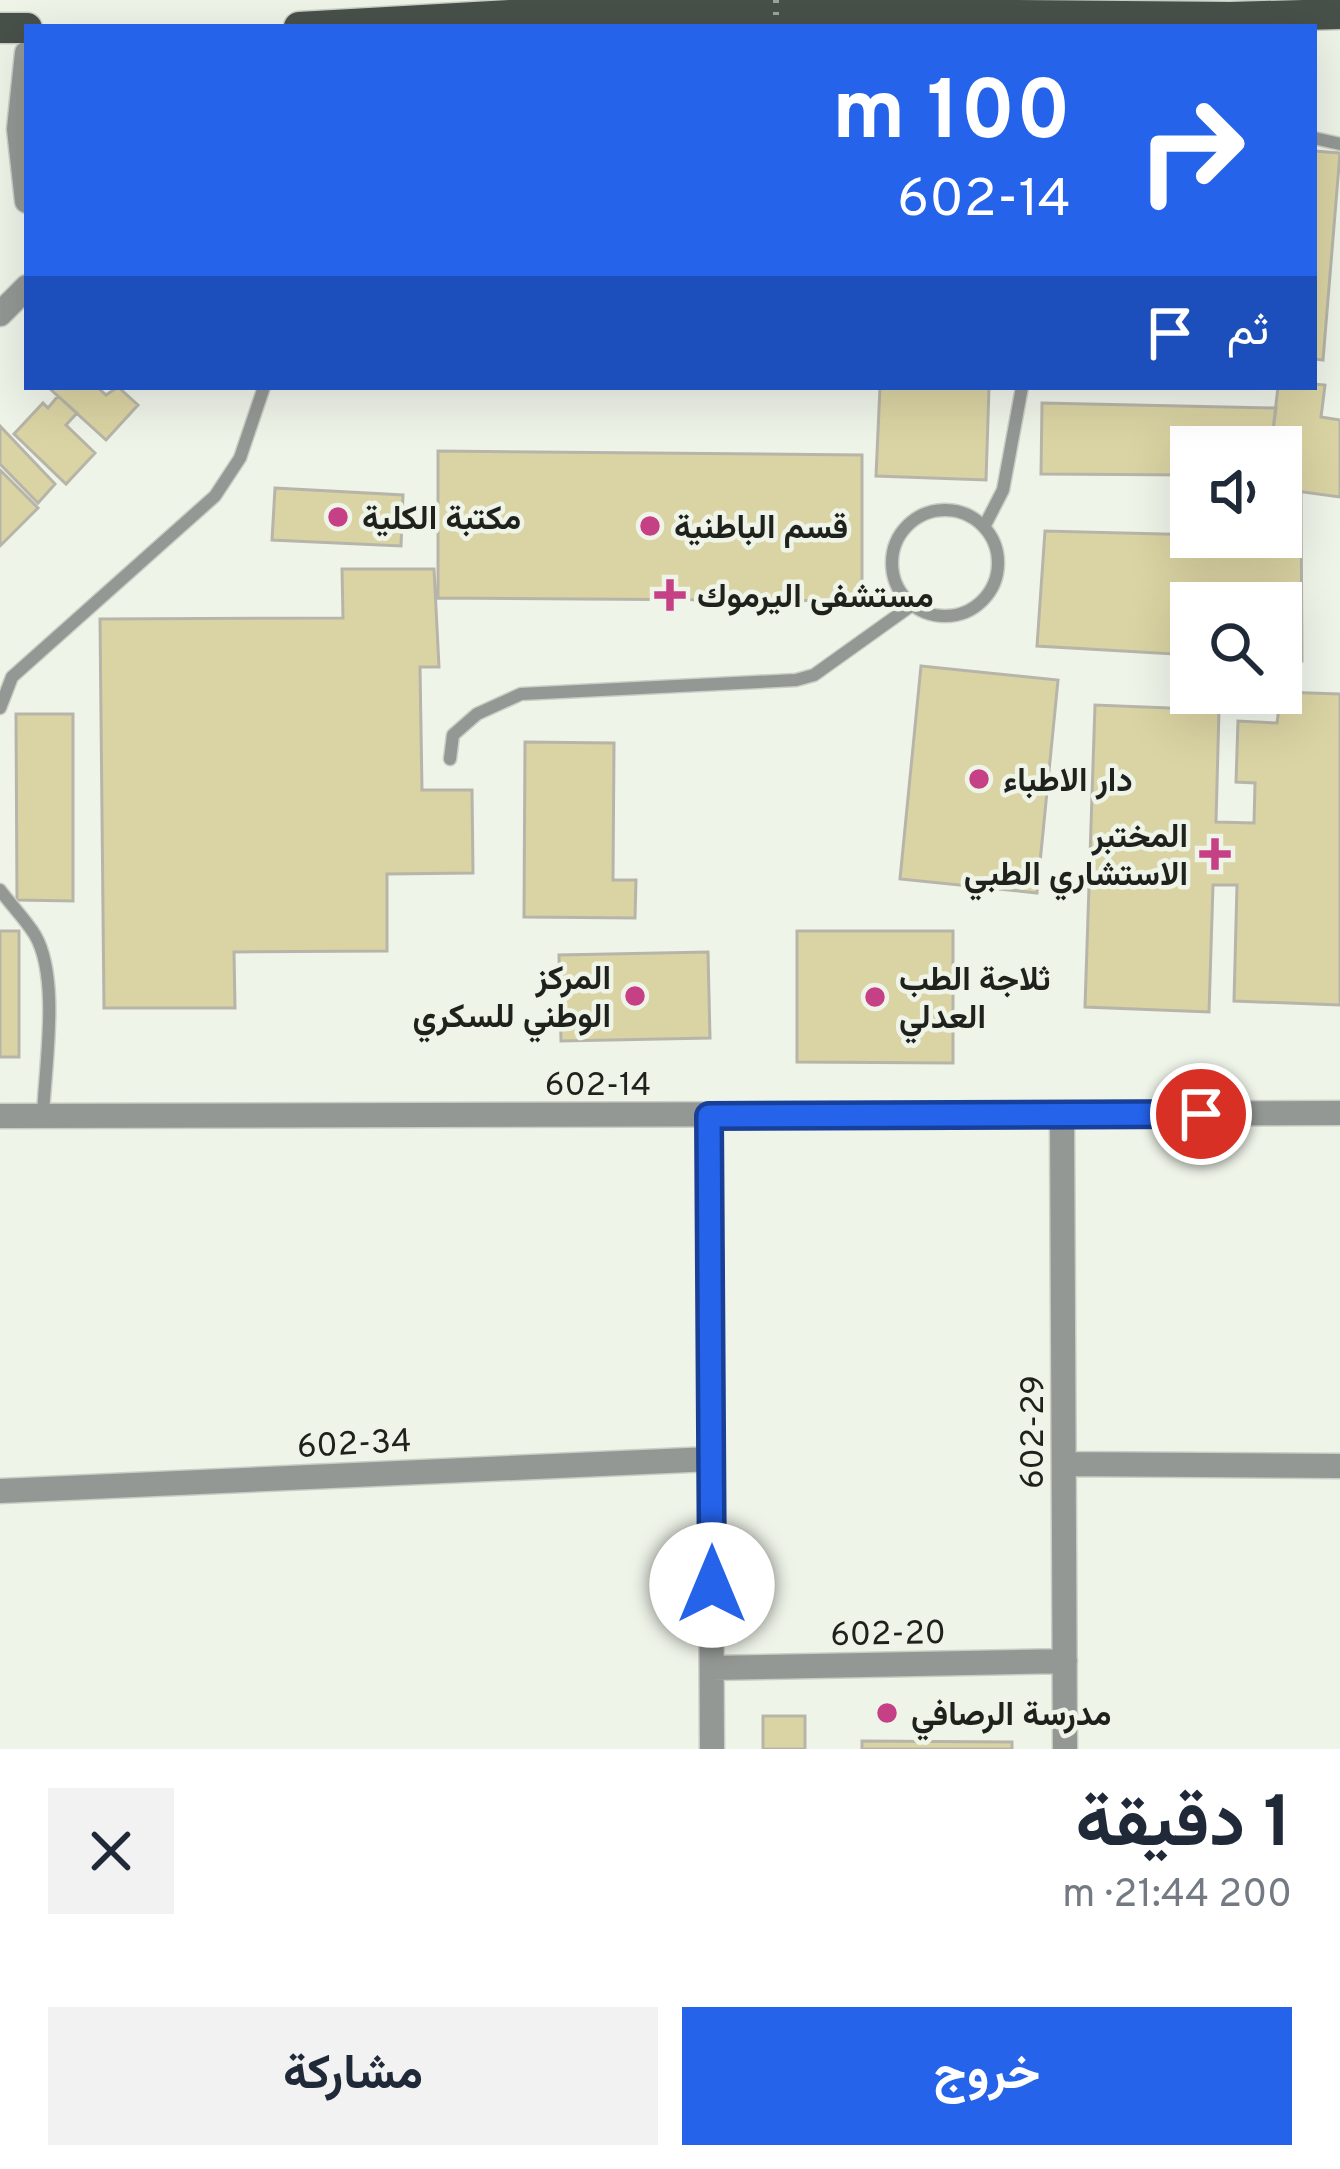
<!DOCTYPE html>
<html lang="ar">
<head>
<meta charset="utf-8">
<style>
	:root { --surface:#fff; --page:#f2f2f3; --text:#1f2937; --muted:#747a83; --accent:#2563eb }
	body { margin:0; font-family:Overpass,Vazirmatn,sans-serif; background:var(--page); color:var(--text); direction:rtl; height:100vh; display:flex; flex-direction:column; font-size:45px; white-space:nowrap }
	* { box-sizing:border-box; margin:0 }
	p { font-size:39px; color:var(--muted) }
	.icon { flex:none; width:66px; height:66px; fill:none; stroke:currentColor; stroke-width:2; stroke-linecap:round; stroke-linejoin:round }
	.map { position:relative; height:1749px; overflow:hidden; direction:ltr }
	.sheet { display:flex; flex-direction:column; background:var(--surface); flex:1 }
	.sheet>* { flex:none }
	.hud { position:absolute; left:24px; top:24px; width:1293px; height:366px; border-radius:0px; box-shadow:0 12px 48px #0002; direction:rtl; background:#2563eb; color:#fff; overflow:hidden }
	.controls { position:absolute; left:1170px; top:426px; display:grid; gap:24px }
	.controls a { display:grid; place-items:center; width:132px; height:132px; border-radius:0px; background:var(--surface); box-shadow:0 12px 48px #0002; font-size:60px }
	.pin { position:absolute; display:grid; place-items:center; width:102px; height:102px; color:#fff; margin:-51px; border:6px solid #fff; border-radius:50%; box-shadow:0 3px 12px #0007 }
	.me { position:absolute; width:132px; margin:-66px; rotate:0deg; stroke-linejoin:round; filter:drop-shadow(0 0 9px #0008) }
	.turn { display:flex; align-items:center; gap:42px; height:252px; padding:0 48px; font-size:54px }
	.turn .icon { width:156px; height:156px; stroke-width:2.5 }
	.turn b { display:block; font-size:84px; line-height:102px }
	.then { display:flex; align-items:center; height:114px; padding:0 48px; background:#0003; gap:24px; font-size:45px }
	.round { display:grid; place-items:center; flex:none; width:126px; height:126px; border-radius:0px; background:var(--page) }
	.headline { display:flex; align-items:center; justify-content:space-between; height:204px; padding:0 48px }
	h1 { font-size:72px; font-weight:700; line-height:90px }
	.primary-button { display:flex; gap:24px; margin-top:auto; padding:24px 48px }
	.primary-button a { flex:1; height:138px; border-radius:0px; background:var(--accent); color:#fff; font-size:48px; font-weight:700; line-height:138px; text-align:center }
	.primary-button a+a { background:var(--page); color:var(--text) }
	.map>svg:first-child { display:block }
</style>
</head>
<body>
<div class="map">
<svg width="1340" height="1749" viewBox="0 0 1340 1749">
	<rect width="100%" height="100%" fill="#eff4e9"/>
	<path fill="#dad3a3" stroke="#b7b5a9" stroke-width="3" d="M1314 151 1340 153 1323 360 1314 359Z
		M1314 384 1325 385 1321 417 1340 420V497L1281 489V447H1271L1278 387H1314Z
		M48 387H97L106 395 118 387 138 405 106 440Z
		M880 387H989L986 480 876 476Z
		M58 396 77 413 66 425 95 453 66 484 14 434 43 403 48 408Z
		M1042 403 1276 408 1271 447H1191V475L1041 474Z
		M0 426 55 484 38 503 0 464Z
		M438 451 862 455V601L438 598Z
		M0 470 38 508 0 546Z
		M275 488 403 495 401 546 272 540Z
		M1281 489 1301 492 1302 661 1281 660V603H1191V655L1037 646 1045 531 1281 537Z
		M342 569H434L439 667H420L422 790H472L473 873 387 874V951L234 952 235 1008H104L100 619 343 618Z
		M921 666 1058 680 1037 893 900 879Z
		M1281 692 1340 694V1005L1234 1001 1237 885H1213L1209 1012 1085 1007 1095 705 1219 710 1216 822 1254 823 1255 783 1236 782 1238 721 1277 723Z
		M16 714H73V901L17 900Z
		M525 742 614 743 613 880H636L635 918 524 917Z
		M0 931H19V1057H0Z
		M797 931H953V1063L797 1062Z
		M708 952 710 1038 561 1041 559 955Z
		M763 1716H805V1749H763Z
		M862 1741 1012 1742V1749H862Z"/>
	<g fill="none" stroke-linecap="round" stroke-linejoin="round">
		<defs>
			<path id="lane" d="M1314 138 1340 144
				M892 563a53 53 0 1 1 106 0a53 53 0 1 1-106 0Z
				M984 527 1003 490 1022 387
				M0 708 12 677 215 496 240 458 264 387
				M450 759 453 735 477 714 521 694 796 680 814 675 912 605
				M0 890C11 905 26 920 35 935 60 978 45 1066 43 1115"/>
			<path id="street" d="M27 53 19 129 27 201
				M0 314 27 287
				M1062 1115 1065 1749
				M0 1116 1340 1113
				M709 1116 712 1749
				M1064 1464 1340 1466
				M0 1491 711 1459
				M712 1668 1065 1661"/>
			<path id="primary" d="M299 27 580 11 1230 17 1340 14
				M0 28H27"/>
		</defs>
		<use href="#lane" stroke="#cacec4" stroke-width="15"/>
		<use href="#street" stroke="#cacec4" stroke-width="27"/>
		<use href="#primary" stroke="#cacec4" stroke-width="33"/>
		<use href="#lane" stroke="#939895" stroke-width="12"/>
		<use href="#street" stroke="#939895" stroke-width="24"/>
		<use href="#primary" stroke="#48504a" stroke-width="30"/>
		<path stroke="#a0a49b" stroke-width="6" stroke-dasharray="3 9" stroke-linecap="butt" d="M776 0V27"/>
	</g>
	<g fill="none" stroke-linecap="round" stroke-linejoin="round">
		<defs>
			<path id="route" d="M712 1585 709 1116 1201 1114"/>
		</defs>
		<use href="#route" stroke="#184099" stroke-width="30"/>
		<use href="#route" stroke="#2563eb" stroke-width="21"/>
	</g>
	<g fill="#c54084" stroke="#eff4e9" stroke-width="4.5">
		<circle cx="338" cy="517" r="12"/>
		<circle cx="650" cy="526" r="12"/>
		<path d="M664 577h12v12h12v12h-12v12h-12v-12h-12v-12h12z"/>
		<circle cx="979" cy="779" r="12"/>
		<path d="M1209 836h12v12h12v12h-12v12h-12v-12h-12v-12h12z"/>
		<circle cx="635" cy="996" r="12"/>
		<circle cx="875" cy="997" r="12"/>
		<circle cx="887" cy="1713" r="12"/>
	</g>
	<g text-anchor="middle" stroke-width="9" stroke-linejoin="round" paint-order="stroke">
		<g font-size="33" font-weight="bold" fill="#1f211c" stroke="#eff4e9" text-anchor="start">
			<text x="362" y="529">مكتبة الكلية</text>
			<text x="674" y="538">قسم الباطنية</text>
			<text x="697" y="607">مستشفى اليرموك</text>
			<text x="1003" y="791">دار الاطباء</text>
			<text x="1188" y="847" text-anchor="end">المختبر<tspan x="1188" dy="38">الاستشاري الطبي</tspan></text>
			<text x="611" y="989" text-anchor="end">المركز<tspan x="611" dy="38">الوطني للسكري</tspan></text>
			<text x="899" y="990">ثلاجة الطب<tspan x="899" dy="38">العدلي</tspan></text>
			<text x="911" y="1725">مدرسة الرصافي</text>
		</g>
		<g font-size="33" fill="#1f211c" stroke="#eff4e9">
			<text x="598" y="1095">602-14</text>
			<text transform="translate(1031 1432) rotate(-90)" y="12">602-29</text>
			<text transform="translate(354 1442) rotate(-3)" y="12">602-34</text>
			<text transform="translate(888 1632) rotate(-1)" y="12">602-20</text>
		</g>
	</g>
</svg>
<div class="controls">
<a><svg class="icon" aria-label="sound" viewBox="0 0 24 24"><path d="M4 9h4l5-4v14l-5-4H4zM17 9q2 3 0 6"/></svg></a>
<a><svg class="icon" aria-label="search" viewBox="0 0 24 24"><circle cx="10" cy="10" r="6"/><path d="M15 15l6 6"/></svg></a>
</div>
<div class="pin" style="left:1201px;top:1114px;background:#d93025"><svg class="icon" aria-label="arrive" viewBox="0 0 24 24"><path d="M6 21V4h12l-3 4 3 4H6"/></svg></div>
<svg class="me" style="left:712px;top:1585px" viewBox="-20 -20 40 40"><circle r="19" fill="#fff"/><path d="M0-13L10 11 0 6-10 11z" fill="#2563eb"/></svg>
<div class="hud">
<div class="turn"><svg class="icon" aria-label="right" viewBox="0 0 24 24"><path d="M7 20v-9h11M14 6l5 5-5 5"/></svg><div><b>100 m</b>602-14</div></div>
<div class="then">ثم<svg class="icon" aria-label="arrive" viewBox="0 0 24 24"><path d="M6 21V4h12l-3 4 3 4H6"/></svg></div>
</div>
</div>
<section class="sheet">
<div class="headline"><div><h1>1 دقيقة</h1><p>200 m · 21:44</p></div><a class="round"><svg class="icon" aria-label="close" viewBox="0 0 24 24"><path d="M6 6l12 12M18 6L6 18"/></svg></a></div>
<div class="primary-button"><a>خروج</a><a>مشاركة</a></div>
</section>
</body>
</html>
